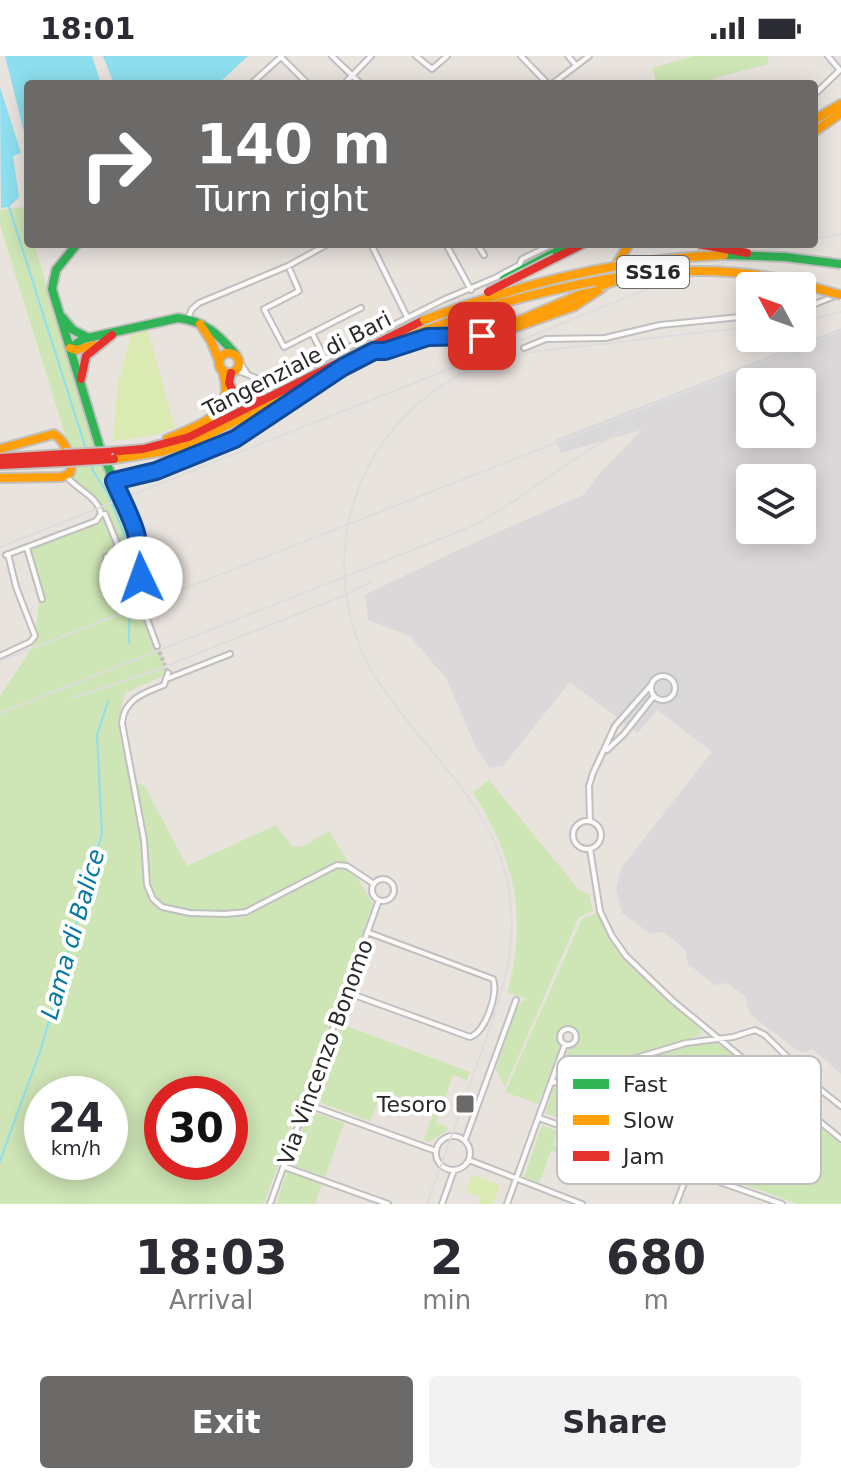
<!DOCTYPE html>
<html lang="en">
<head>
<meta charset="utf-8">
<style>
	:root { --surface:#fff; --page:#f2f2f3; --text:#2b2b33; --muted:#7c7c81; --accent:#6c6a68 }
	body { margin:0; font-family:"DejaVu Sans",sans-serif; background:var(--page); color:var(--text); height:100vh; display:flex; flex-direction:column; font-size:30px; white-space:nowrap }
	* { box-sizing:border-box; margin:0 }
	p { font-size:26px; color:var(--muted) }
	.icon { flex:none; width:44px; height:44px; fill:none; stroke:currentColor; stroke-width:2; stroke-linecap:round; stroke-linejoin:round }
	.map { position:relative; height:1148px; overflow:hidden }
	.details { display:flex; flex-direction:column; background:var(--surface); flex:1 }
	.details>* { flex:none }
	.hud { position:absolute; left:24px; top:24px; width:794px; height:168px; border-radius:8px; box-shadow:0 4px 20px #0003; background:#6c6a68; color:#fff; overflow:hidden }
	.needle { width:52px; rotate:311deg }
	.controls { position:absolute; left:736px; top:216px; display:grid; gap:16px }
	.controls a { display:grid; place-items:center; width:80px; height:80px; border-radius:8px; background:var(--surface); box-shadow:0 4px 20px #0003; font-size:40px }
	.speed { position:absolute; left:24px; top:1020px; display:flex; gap:16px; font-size:40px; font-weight:700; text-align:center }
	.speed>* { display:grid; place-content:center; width:104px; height:104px; border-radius:50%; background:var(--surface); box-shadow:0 4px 20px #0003; line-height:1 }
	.speed small { font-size:20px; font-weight:400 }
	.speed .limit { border:12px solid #d22; background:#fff; color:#111 }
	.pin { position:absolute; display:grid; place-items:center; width:68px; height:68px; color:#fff; margin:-34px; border-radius:16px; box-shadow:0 4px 12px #0006 }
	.me { position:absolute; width:88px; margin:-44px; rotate:357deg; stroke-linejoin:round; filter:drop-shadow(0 0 6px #0008) }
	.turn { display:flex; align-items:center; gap:28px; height:168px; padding:0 40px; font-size:36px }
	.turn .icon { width:104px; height:104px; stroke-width:2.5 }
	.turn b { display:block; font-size:56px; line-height:68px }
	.eta { display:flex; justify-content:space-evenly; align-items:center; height:136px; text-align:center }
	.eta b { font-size:48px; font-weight:700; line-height:56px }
	.action { display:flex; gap:16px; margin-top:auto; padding:16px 40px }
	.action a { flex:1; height:92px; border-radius:8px; background:var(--accent); color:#fff; font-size:32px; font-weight:700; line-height:92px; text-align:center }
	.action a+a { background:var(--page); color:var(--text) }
	.status { display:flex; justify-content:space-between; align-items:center; height:56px; padding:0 40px; background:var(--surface); direction:ltr }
	.status svg { height:22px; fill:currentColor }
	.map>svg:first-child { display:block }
</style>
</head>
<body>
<div class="status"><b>18:01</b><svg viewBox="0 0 49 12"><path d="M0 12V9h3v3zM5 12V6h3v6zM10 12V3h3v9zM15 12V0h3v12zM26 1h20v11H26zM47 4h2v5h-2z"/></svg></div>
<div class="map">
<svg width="841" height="1148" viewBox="0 0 841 1148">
	<rect width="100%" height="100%" fill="#e9e3de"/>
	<path fill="#dbd8da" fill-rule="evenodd" d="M841 272V1018L812 993 803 996 797 994 751 959 747 951V942L727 927 715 929 688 908 686 895 664 876 651 878 622 857 616 833 621 812 712 696 657 654 638 677 570 626 503 710 490 712 476 692 447 623 410 580 368 564 365 539 460 493 585 438 598 419 642 374 561 397 555 384ZM750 326H802V378H750ZM750 422H802V474H750Z"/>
	<path fill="#cee5b5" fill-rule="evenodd" d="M694 0H767L769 8 714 22 715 28H657L652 12Z
		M23 151 28 167V188H34L100 405 132 463 139 487 143 526 141 550 154 578 167 618 125 637C114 670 121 696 136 727L144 729 187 810 276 769 292 790 302 791 329 775 373 848 264 1148H0V640L34 589 39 547 25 492 91 466 100 458 93 445 73 429 69 391 0 169V154ZM42 1038H110V1106H42ZM162 1038H230V1106H162Z
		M489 724 579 834 589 838 593 855 579 861 505 1031 496 1014 516 952 525 944 523 941 507 937C529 863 514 800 473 737Z
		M597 857 632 911 701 974 700 978 692 983 558 1023 569 991 575 989 578 983 576 973 566 970 560 973 557 981 561 989 538 1048 505 1036 582 863Z
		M341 968 470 1016 467 1024 453 1019 436 1067 448 1071 447 1075 429 1086 424 1084 433 1057 381 1038 370 1065 313 1044Z
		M714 986 726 993 841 1088V1148H798L545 1057 555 1028 679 991Z
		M309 1055 344 1067 325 1121 290 1108Z
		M542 1069 557 1075 553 1089 565 1094 564 1099 551 1095 539 1127 524 1121Z
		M287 1115 322 1128 315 1148H276Z"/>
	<path fill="#daeab2" d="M147 271 175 372 151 380 113 385 118 326 132 277Z
		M472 1119 500 1129 493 1148H479L481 1141 466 1136Z"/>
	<path fill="#8ddeee" d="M5 0H92L101 28H28V92Z
		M103 0H248L218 28H114Z
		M0 31 21 97 13 100 19 141 9 151 1 152Z"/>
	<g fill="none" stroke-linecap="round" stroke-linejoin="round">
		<path stroke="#8ddeee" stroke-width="2" d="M9 151 93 415 108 438 130 493 129 587
			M0 1105 41 993 102 777 97 679 108 645"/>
		<path stroke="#c3beba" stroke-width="4" stroke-dasharray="4 2" stroke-linecap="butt" d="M157 590 168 617"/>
		<defs>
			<path id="street" d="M332 0 361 28
				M416 0 432 13 447 0
				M521 0 548 28
				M568 0 576 9
				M828 0 839 13
				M281 1 308 28
				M251 28 282 0
				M344 28 371 0
				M552 28 589 0
				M814 39 840 14
				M371 188 407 261
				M446 188 471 234
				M477 188 484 199
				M290 214 299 235 264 253 284 291 361 252
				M802 253 835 240
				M188 262 192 253 199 247 288 210 328 188
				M312 277 325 303
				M524 292 546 283 605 282 660 269 750 260
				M239 305 247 317
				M236 314 266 326 287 322 445 243 495 222 519 209 522 203 553 188
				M66 420C77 434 98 440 101 458H105L118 490 114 498 106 501
				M114 425 136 469 141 501 142 545
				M27 492 42 543
				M6 499 96 465 101 458
				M144 555 157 590
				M0 600 30 586 35 580 16 531 8 498
				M168 617 164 629C144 637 124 643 122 667L144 784 147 829 153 843 162 851 190 857 225 858 246 856 337 809 347 810 374 828
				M651 632a12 12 0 1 1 24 0a12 12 0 1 1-24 0Z
				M169 622 230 598
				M607 694 624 678 654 640
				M573 779a14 14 0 1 1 28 0a14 14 0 1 1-28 0Z
				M590 765 589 730 593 717 615 670 651 629
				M590 793 600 855 612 880 626 900 673 945 841 1083
				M372 834a11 11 0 1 1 22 0a11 11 0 1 1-22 0Z
				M346 936 470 981C485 977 499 937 493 923L367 876
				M560 981a8 8 0 1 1 16 0a8 8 0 1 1-16 0Z
				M552 1027 686 987 733 981 755 974 765 979 822 1035 841 1050
				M306 1048 436 1095
				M539 1062 782 1148
				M436 1097a17 17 0 1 1 34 0a17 17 0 1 1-34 0Z
				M465 1084 516 944
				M469 1104 582 1148
				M285 1111 388 1148
				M270 1148 379 844
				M442 1148 454 1114
				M507 1148 565 988
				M676 1148 689 1114"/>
			<path id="fast" d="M77 188 56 214 52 233 100 392 114 425C172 413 223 391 272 358
				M504 223 571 188
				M62 261 73 274 87 281
				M70 292 83 283 178 262C205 265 219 279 236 299"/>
			<path id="slow" d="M814 64 841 48
				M814 76 841 57
				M492 257 500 264 516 266 600 230
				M200 268 211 285 219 305
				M70 292 76 294 94 289
				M388 294 428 281 497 278 575 250 602 232 629 188
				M219 307a10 10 0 1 1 20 0a10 10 0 1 1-20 0Z
				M272 358 318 329
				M167 383C189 373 225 364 226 334 226 328 224 321 223 314
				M0 393 54 378C65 385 74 404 70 417L62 421 0 422
				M114 403 165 395 194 386 374 295 467 257"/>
			<path id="jam" d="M555 202 583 188
				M231 317 229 327C235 341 245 346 260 342
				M81 323 86 300 112 279
				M108 396 143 393 189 381 424 264
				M0 402 64 398
				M0 409 65 406"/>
		</defs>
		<use href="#street" stroke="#c1c0c0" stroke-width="8"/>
		<use href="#fast" stroke="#c1c0c0" stroke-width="12"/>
		<use href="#slow" stroke="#c1c0c0" stroke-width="12"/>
		<use href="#jam" stroke="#c1c0c0" stroke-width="12"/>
		<use href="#street" stroke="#fcfbfa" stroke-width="4"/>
		<use href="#fast" stroke="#30b455" stroke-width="8"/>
		<use href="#slow" stroke="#ff9f0a" stroke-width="8"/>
		<use href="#jam" stroke="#e5322d" stroke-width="8"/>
		<path stroke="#ddddde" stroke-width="2" d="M814 183 841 178
			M802 266 841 256
			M495 295C592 256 689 212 791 188
			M0 491 457 310
			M0 605 841 275
			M72 642 156 614 343 540 372 525
			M0 657 463 474C522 447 569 399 628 373
			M427 1148C443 1103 460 1059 475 1014 497 953 521 895 508 829 492 743 416 689 373 617 345 569 337 509 351 456 370 381 430 321 505 302 537 293 570 292 603 288 652 282 701 276 750 271"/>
		<defs>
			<path id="fast-bridge" d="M724 199 785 201 841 208"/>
			<path id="slow-bridge" d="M600 230 621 223
				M467 257C563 229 663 204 763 220 790 224 815 232 841 239
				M424 264C524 227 617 203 724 199"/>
			<path id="jam-bridge" d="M698 188 747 197
				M488 236 555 202
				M64 398 108 396
				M65 406 114 403"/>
		</defs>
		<use href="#fast-bridge" stroke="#c4c2c0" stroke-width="12" stroke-linecap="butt"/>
		<use href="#slow-bridge" stroke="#c4c2c0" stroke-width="12" stroke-linecap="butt"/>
		<use href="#jam-bridge" stroke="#c4c2c0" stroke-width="12" stroke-linecap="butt"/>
		<use href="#fast-bridge" stroke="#30b455" stroke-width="8"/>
		<use href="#slow-bridge" stroke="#ff9f0a" stroke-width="8"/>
		<use href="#jam-bridge" stroke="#e5322d" stroke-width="8"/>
	</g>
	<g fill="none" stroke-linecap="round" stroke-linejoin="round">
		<defs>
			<path id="route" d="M141 522C141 475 132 466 114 425L156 415 235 383 343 311 374 295H385L428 281 482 280"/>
		</defs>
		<use href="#route" stroke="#114b97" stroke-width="20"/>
		<use href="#route" stroke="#1a73e8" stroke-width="14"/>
	</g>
	<rect fill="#6c6a68" stroke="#fff" stroke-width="3" x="455" y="1038" width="20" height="20" rx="4"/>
	<g text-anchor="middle" stroke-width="8" stroke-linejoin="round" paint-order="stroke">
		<rect fill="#fff" stroke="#696969" stroke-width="2" x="617" y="200" width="72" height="32" rx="6"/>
		<g font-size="20" font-weight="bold" fill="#292929">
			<text x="653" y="223">SS16</text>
		</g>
		<g font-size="22" fill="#292929" stroke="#fff">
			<text transform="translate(297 308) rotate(-27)" y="8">Tangenziale di Bari</text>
			<text transform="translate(325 996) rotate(-70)" y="8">Via Vincenzo Bonomo</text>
		</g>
		<g font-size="22" fill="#292929" stroke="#fff" text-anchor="end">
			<text x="447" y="1056">Tesoro</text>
		</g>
		<g font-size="24" font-style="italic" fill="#0679a1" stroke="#fff">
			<text transform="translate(73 878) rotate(-74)" y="8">Lama di Balice</text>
		</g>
	</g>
	<rect x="557" y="1000" width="264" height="128" rx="12" fill="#fff" stroke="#bfbfbf" stroke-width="2"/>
	<rect x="573" y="1023" width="36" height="10" fill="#30b455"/>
	<rect x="573" y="1059" width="36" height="10" fill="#ff9f0a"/>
	<rect x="573" y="1095" width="36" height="10" fill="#e5322d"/>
	<g font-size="22" fill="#292929">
		<text x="623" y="1036">Fast</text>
		<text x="623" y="1072">Slow</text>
		<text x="623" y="1108">Jam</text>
	</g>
</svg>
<div class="controls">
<a><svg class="needle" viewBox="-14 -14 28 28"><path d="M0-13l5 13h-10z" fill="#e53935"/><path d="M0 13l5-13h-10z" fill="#7c7c81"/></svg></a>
<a><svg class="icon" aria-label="search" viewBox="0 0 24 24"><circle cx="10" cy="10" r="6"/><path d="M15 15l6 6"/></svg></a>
<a><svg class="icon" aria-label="layers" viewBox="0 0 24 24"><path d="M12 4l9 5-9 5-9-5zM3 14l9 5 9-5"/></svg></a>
</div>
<div class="speed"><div>24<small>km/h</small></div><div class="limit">30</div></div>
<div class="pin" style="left:482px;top:280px;background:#d93025"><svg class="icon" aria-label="arrive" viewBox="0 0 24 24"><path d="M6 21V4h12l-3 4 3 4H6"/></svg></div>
<svg class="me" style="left:141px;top:522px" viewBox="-20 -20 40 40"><circle r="19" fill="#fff"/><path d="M0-13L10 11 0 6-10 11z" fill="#1a73e8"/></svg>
<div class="hud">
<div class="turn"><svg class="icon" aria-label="right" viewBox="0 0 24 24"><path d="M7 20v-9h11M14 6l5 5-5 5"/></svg><div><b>140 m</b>Turn right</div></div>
</div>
</div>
<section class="details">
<div class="eta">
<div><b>18:03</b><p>Arrival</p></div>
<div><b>2</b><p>min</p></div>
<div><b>680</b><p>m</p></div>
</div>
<div class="action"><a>Exit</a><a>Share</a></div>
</section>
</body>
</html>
